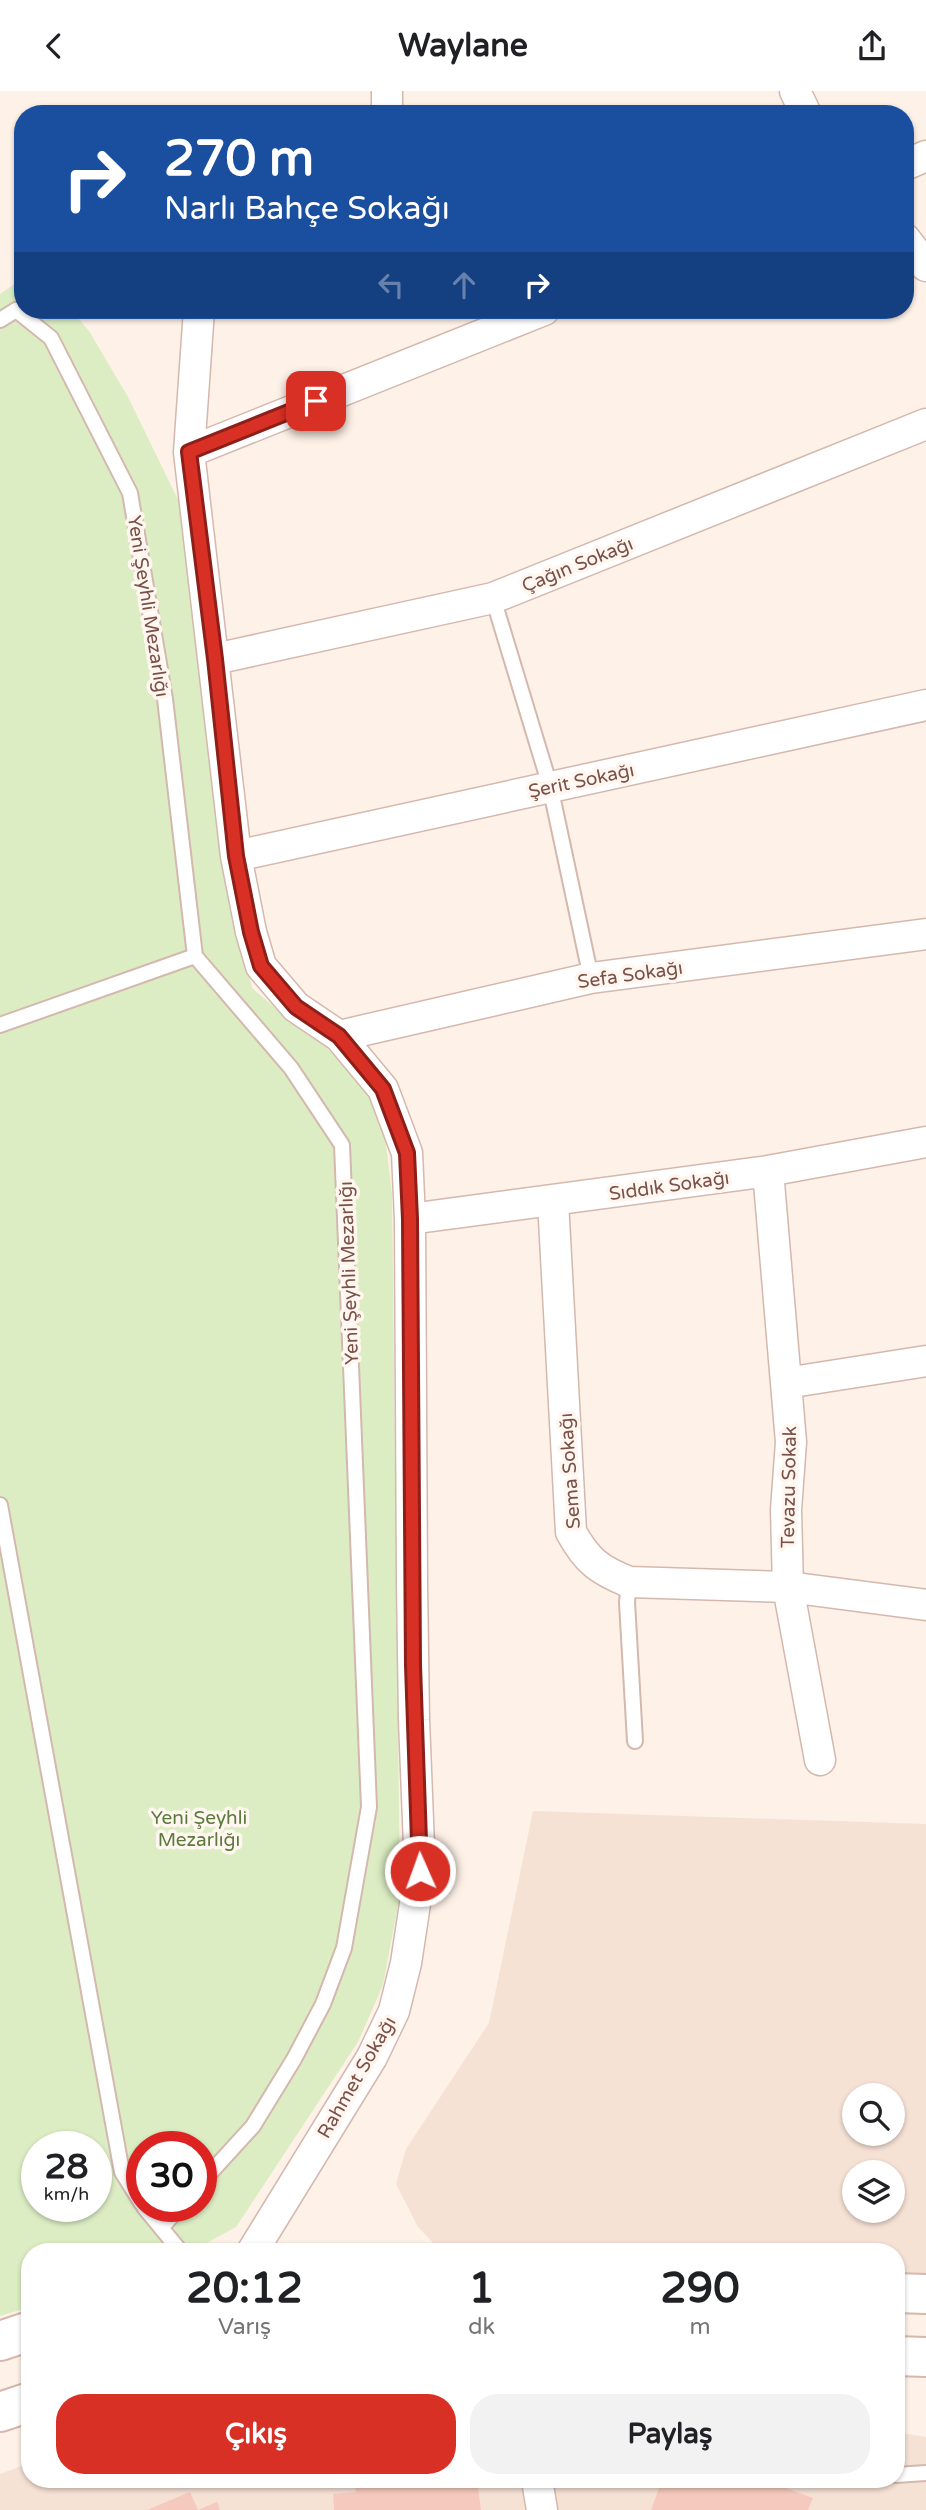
<!DOCTYPE html>
<html lang="tr">
<head>
<meta charset="utf-8">
<style>
	:root { --surface:#fff; --page:#f2f2f2; --text:#202124; --muted:#757577; --accent:#d93025 }
	body { margin:0; font-family:"Varela Round",sans-serif; background:var(--page); color:var(--text); height:100vh; display:flex; flex-direction:column; font-size:26px; white-space:nowrap }
	* { box-sizing:border-box; margin:0 }
	p { font-size:23px; color:var(--muted) }
	.icon { flex:none; width:38px; height:38px; fill:none; stroke:currentColor; stroke-width:2; stroke-linecap:round; stroke-linejoin:round }
	.map { position:relative; flex:1; overflow:hidden }
	.details { position:absolute; left:21px; top:2152px; width:884px; height:245px; display:flex; flex-direction:column; background:var(--surface); border-radius:28px; box-shadow:0 2px 5px #0004 }
	.details>* { flex:none }
	.top-card { position:absolute; left:14px; top:14px; width:900px; height:214px; border-radius:28px; box-shadow:0 2px 5px #0004; background:#1a4fa0; color:#fff; overflow:hidden }
	.controls { position:absolute; left:842px; top:1992px; display:grid; gap:14px }
	.controls a { display:grid; place-items:center; width:63px; height:63px; border-radius:50%; background:var(--surface); box-shadow:0 2px 5px #0004; font-size:35px }
	.speed { position:absolute; left:21px; top:2040px; display:flex; gap:14px; font-size:35px; font-weight:700; text-align:center }
	.speed>* { display:grid; place-content:center; width:91px; height:91px; border-radius:50%; background:var(--surface); box-shadow:0 2px 5px #0004; line-height:1 }
	.speed small { font-size:18px; font-weight:400 }
	.speed .limit { border:10px solid #d22; background:#fff; color:#111 }
	.pin { position:absolute; display:grid; place-items:center; width:60px; height:60px; color:#fff; margin:-30px; border-radius:14px; box-shadow:0 4px 10px #0006 }
	.me { position:absolute; width:77px; margin:-38px; rotate:358deg; stroke-linejoin:round; filter:drop-shadow(0 0 5px #0008) }
	.turn { display:flex; align-items:center; gap:24px; height:147px; padding:0 35px; font-size:32px }
	.turn .icon { width:91px; height:91px; stroke-width:2.5 }
	.turn b { display:block; font-size:49px; line-height:60px }
	.lanes { display:flex; align-items:center; height:66px; padding:0 35px; background:#0003; justify-content:center; gap:35px; direction:ltr }
	.lanes .off { opacity:.35 }
	.eta { display:flex; justify-content:space-evenly; align-items:center; height:119px; text-align:center }
	.eta b { font-size:42px; font-weight:700; line-height:49px }
	.primary-button { display:flex; gap:14px; margin-top:auto; padding:14px 35px }
	.primary-button a { flex:1; height:80px; border-radius:28px; background:var(--accent); color:#fff; font-size:28px; font-weight:700; line-height:80px; text-align:center }
	.primary-button a+a { background:var(--page); color:var(--text) }
	header { display:flex; justify-content:space-between; align-items:center; height:91px; padding:0 35px; background:var(--surface); font-size:32px; font-weight:700 }
	.map>svg:first-child { display:block }
</style>
</head>
<body>
<header><svg class="icon" aria-label="back" viewBox="0 0 24 24"><path d="M15 5l-7 7 7 7"/></svg>Waylane<svg class="icon" aria-label="share" viewBox="0 0 24 24"><path d="M12 15V3M7 8l5-5 5 5M5 13v7h14v-7"/></svg></header>
<div class="map">
<svg width="926" height="2419" viewBox="0 0 926 2419">
	<rect width="100%" height="100%" fill="#fef1e7"/>
	<path fill="#f6e1d5" fill-rule="evenodd" d="M533 1720 926 1733V2184L896 2183V2161H442L418 2136 396 2093 406 2058 489 1932ZM854 2004H892V2042H854ZM854 2081H892V2119H854Z
		M896 2341 926 2346V2419H0V2383L30 2372V2389H896Z"/>
	<path fill="#dcedc4" fill-rule="evenodd" d="M23 187V219H71L89 240 128 306 181 415 227 788 252 897 295 934 324 954 357 988 377 1016 386 1053 392 1103 400 1804 383 1894 358 1951 236 2136 190 2161H30V2216L0 2225V203ZM37 2056H96V2116H37ZM142 2056H201V2116H142Z"/>
	<path fill="#f5c9bd" d="M354 2389H477L481 2419H334L333 2403 356 2401Z
		M662 2389H763L813 2407 808 2419H651Z
		M190 2401 198 2419 217 2411 220 2419H147Z"/>
	<g fill="none" stroke-linecap="round" stroke-linejoin="round">
		<defs>
			<path id="lane" d="M0 229 16 219 51 247 130 402 165 608 195 865 291 977 342 1054 369 1716 344 1857 323 1913 294 1968 253 2035 201 2092
				M493 507 550 695 591 887
				M0 934 195 865
				M0 1414 122 2081 142 2113
				M629 1491 627 1511 635 1650
				M144 2116 181 2161
				M161 2137 180 2116
				M896 2384 926 2382"/>
			<path id="street" d="M795 0 806 23
				M387 23V0
				M905 74 926 65
				M905 148 926 175
				M199 219 189 361 236 765 251 841 261 875 296 916 339 945 383 998 407 1062 410 1128 412 1492 414 1629 420 1780 406 1872 394 1920 372 1966 252 2161
				M189 361 544 219
				M215 568 493 507 926 333
				M236 765 926 614
				M339 945 591 887 926 843
				M768 1080 791 1351 786 1419 788 1496 820 1669
				M553 1110 571 1441C587 1470 599 1479 629 1491L788 1496 926 1514
				M410 1128 768 1080 926 1051
				M786 1292 926 1270
				M537 2389 542 2419"/>
			<path id="secondary" d="M896 2202 926 2203
				M0 2250 30 2240
				M896 2265 926 2266
				M0 2321 30 2311"/>
		</defs>
		<use href="#lane" stroke="#d4b8ae" stroke-width="18"/>
		<use href="#street" stroke="#d4b8ae" stroke-width="33"/>
		<use href="#secondary" stroke="#d7b7ab" stroke-width="42"/>
		<use href="#lane" stroke="#fff" stroke-width="14"/>
		<use href="#street" stroke="#fff" stroke-width="30"/>
		<use href="#secondary" stroke="#fff" stroke-width="38"/>
	</g>
	<g fill="none" stroke-linecap="round" stroke-linejoin="round">
		<defs>
			<path id="route" d="M316 310 189 361 215 568 236 765 251 841 261 875 296 916 339 945 383 998 407 1062 410 1128 413 1574 420 1780"/>
		</defs>
		<use href="#route" stroke="#8d1f18" stroke-width="18"/>
		<use href="#route" stroke="#d93025" stroke-width="12"/>
	</g>
	<g text-anchor="middle" stroke-width="7" stroke-linejoin="round" paint-order="stroke">
		<g font-size="19" fill="#7a5149" stroke="#fff6ef">
			<text transform="translate(577 473) rotate(-22)" y="7">Çağın Sokağı</text>
			<text transform="translate(149 515) rotate(81)" y="7">Yeni Şeyhli Mezarlığı</text>
			<text transform="translate(581 689) rotate(-12)" y="7">Şerit Sokağı</text>
			<text transform="translate(630 883) rotate(-8)" y="7">Sefa Sokağı</text>
			<text transform="translate(669 1094) rotate(-8)" y="7">Sıddık Sokağı</text>
			<text transform="translate(348 1182) rotate(-92)" y="7">Yeni Şeyhli Mezarlığı</text>
			<text transform="translate(569 1380) rotate(-94)" y="7">Sema Sokağı</text>
			<text transform="translate(788 1396) rotate(-89)" y="7">Tevazu Sokak</text>
			<text transform="translate(356 1986) rotate(-60)" y="7">Rahmet Sokağı</text>
		</g>
		<g font-size="19" fill="#5b7a3d" stroke="#fff6ef">
			<text x="199" y="1733">Yeni Şeyhli<tspan x="199" dy="22">Mezarlığı</tspan></text>
		</g>
	</g>
</svg>
<div class="controls">
<a><svg class="icon" aria-label="search" viewBox="0 0 24 24"><circle cx="10" cy="10" r="6"/><path d="M15 15l6 6"/></svg></a>
<a><svg class="icon" aria-label="layers" viewBox="0 0 24 24"><path d="M12 4l9 5-9 5-9-5zM3 14l9 5 9-5"/></svg></a>
</div>
<div class="speed"><div>28<small>km/h</small></div><div class="limit">30</div></div>
<div class="pin" style="left:316px;top:310px;background:#d93025"><svg class="icon" aria-label="arrive" viewBox="0 0 24 24"><path d="M6 21V4h12l-3 4 3 4H6"/></svg></div>
<svg class="me" style="left:420px;top:1780px" viewBox="-20 -20 40 40"><circle r="17" fill="#d93025" stroke="#fff" stroke-width="3"/><path d="M0-11L8 9 0 5-8 9z" fill="#fff"/></svg>
<div class="top-card">
<div class="turn"><svg class="icon" aria-label="right" viewBox="0 0 24 24"><path d="M7 20v-9h11M14 6l5 5-5 5"/></svg><div><b>270 m</b>Narlı Bahçe Sokağı</div></div>
<div class="lanes"><svg class="icon off" aria-label="left" viewBox="0 0 24 24"><path d="M17 20v-9H6M10 6l-5 5 5 5"/></svg><svg class="icon off" aria-label="ahead" viewBox="0 0 24 24"><path d="M12 20V5M6 11l6-6 6 6"/></svg><svg class="icon" aria-label="right" viewBox="0 0 24 24"><path d="M7 20v-9h11M14 6l5 5-5 5"/></svg></div>
</div>
<section class="details">
<div class="eta">
<div><b>20:12</b><p>Varış</p></div>
<div><b>1</b><p>dk</p></div>
<div><b>290</b><p>m</p></div>
</div>
<div class="primary-button"><a>Çıkış</a><a>Paylaş</a></div>
</section>
</div>
</body>
</html>
